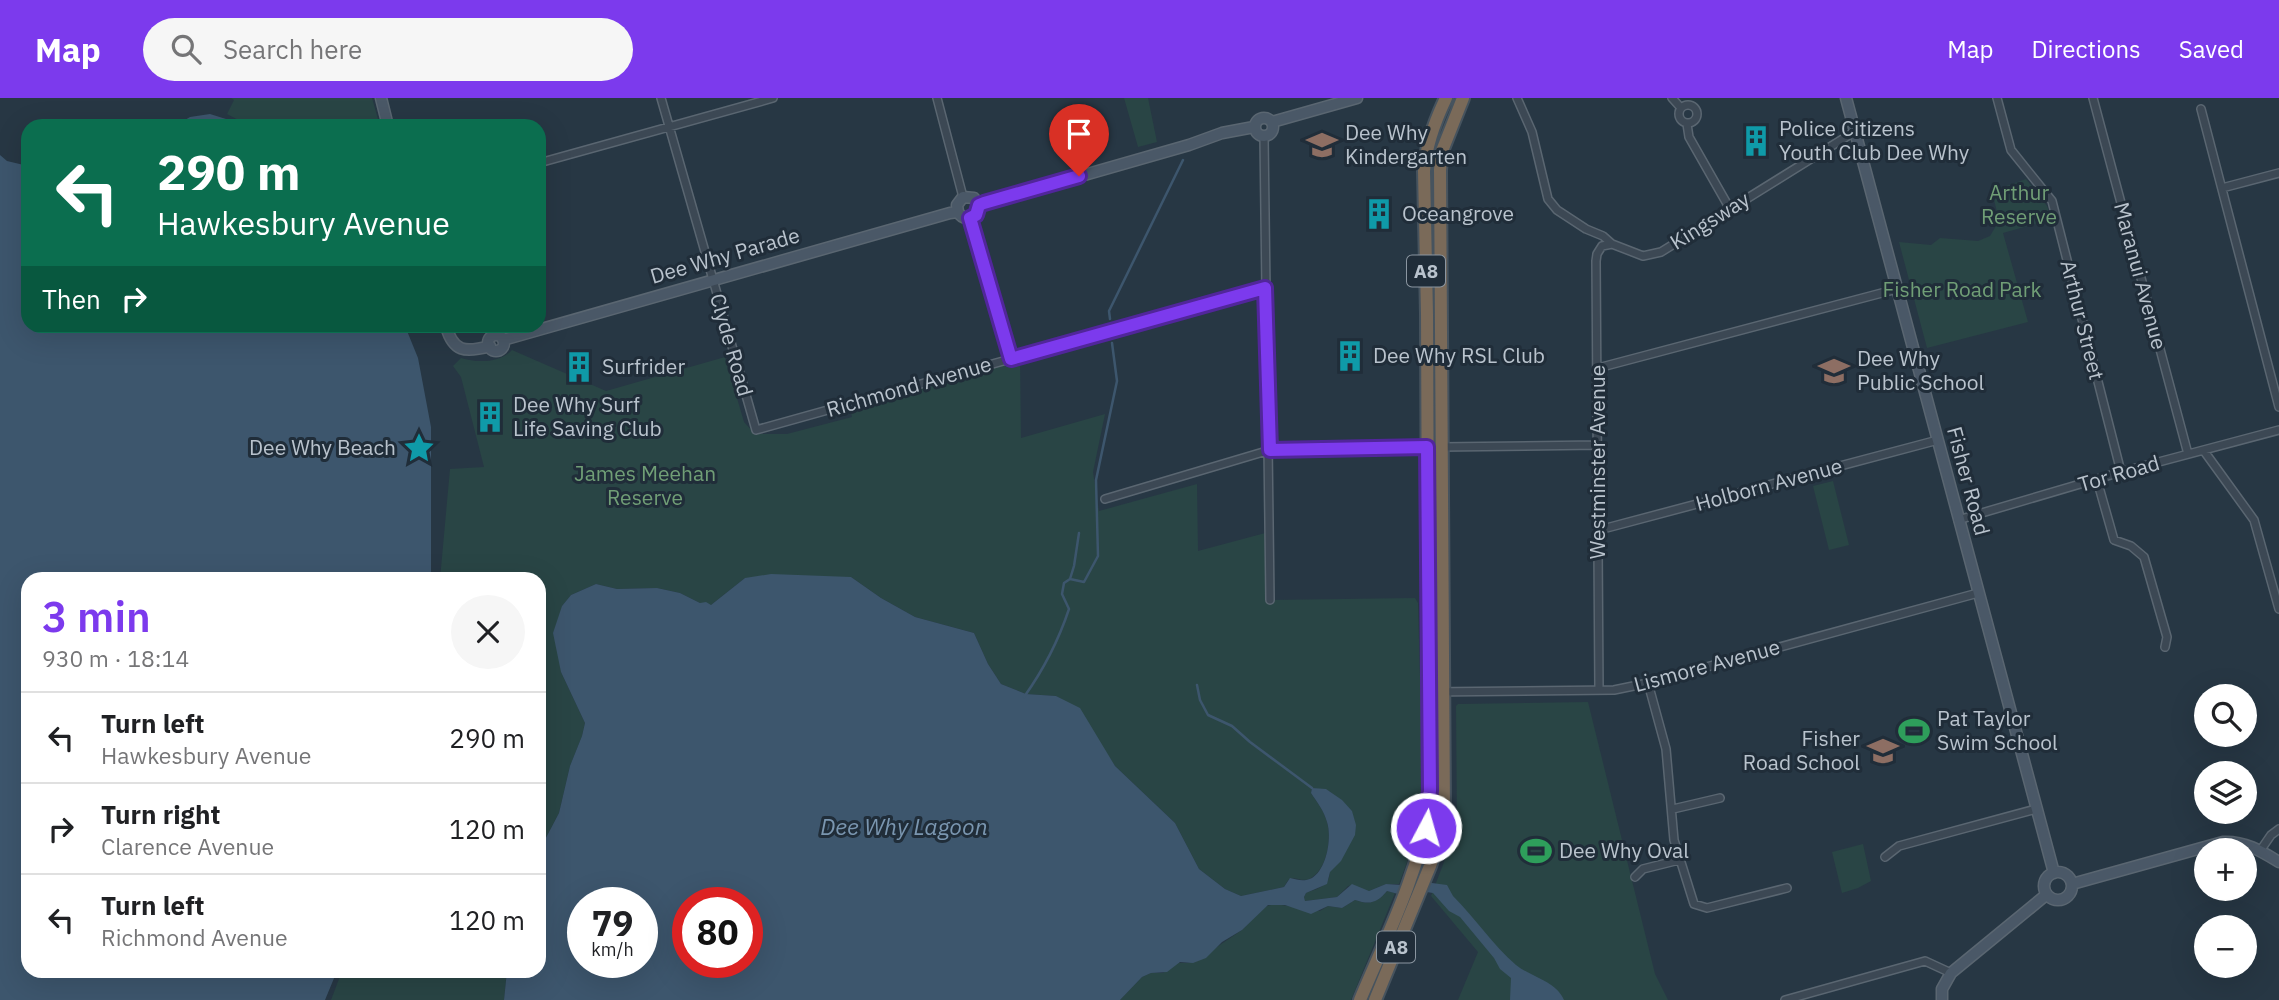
<!DOCTYPE html>
<html lang="en">
<head>
<meta charset="utf-8">
<style>
	:root { --surface:#fff; --page:#f6f6f6; --text:#202124; --muted:#757577; --line:#e0e0e0; --accent:#7c3aed }
	body { margin:0; font-family:"IBM Plex Sans",sans-serif; background:var(--page); color:var(--text); height:100vh; display:flex; flex-direction:column; font-size:26px; white-space:nowrap }
	* { box-sizing:border-box; margin:0 }
	p { font-size:23px; color:var(--muted) }
	.icon { flex:none; width:38px; height:38px; fill:none; stroke:currentColor; stroke-width:2; stroke-linecap:round; stroke-linejoin:round }
	.map { position:relative; flex:1; overflow:hidden }
	.sheet { position:absolute; left:21px; top:474px; width:525px; height:406px; display:flex; flex-direction:column; background:var(--surface); border-radius:21px; box-shadow:0 7px 28px #0002 }
	.sheet>* { flex:none }
	.banner { position:absolute; left:21px; top:21px; width:525px; height:214px; border-radius:21px; box-shadow:0 7px 28px #0002; background:#0b6e4f; color:#fff; overflow:hidden }
	.fabs { position:absolute; left:2194px; top:586px; display:grid; gap:14px }
	.fabs a { display:grid; place-items:center; width:63px; height:63px; border-radius:50%; background:var(--surface); box-shadow:0 7px 28px #0002; font-size:35px }
	.speed { position:absolute; left:567px; top:789px; display:flex; gap:14px; font-size:35px; font-weight:700; text-align:center }
	.speed>* { display:grid; place-content:center; width:91px; height:91px; border-radius:50%; background:var(--surface); box-shadow:0 7px 28px #0002; line-height:1 }
	.speed small { font-size:18px; font-weight:400 }
	.speed .limit { border:10px solid #d22; background:#fff; color:#111 }
	.pin { position:absolute; display:grid; place-items:center; width:60px; height:60px; color:#fff; margin:-72px -30px; border-radius:50% 50% 50% 0; rotate:-45deg; box-shadow:0 0 7px #0007 }
	.pin .icon { rotate:45deg }
	.me { position:absolute; width:77px; margin:-38px; rotate:6deg; stroke-linejoin:round; filter:drop-shadow(0 0 5px #0008) }
	.turn { display:flex; align-items:center; gap:24px; height:147px; padding:0 21px; font-size:32px }
	.turn .icon { width:91px; height:91px; stroke-width:2.5 }
	.turn b { display:block; font-size:49px; line-height:60px }
	.then { display:flex; align-items:center; height:66px; padding:0 21px; background:#0003; gap:14px; font-size:26px }
	.round { display:grid; place-items:center; flex:none; width:74px; height:74px; border-radius:37px; background:var(--page) }
	.head { display:flex; align-items:center; justify-content:space-between; height:119px; padding:0 21px }
	h1 { font-size:42px; font-weight:600; line-height:52px; color:var(--accent) }
	ul { padding:0; list-style:none }
	li { display:flex; align-items:center; gap:21px; height:91px; padding:0 21px; border-top:2px solid var(--line) }
	li div { flex:1 }
	li b { display:block; font-size:26px }
	li em { font-style:normal }
	header { display:flex; align-items:center; gap:42px; box-sizing:border-box; height:98px; padding:0 35px; background:var(--accent); color:#fff }
	header strong { font-size:33px }
	nav { display:flex; gap:38px; margin-inline-start:auto; font-size:24px }
	.search { width:490px; height:63px; background:var(--page); display:flex; align-items:center; gap:18px; box-sizing:border-box; padding:0 24px; border-radius:38px; color:var(--muted); font-size:26px }
	.map>svg:first-child { display:block }
</style>
</head>
<body>
<header>
<strong>Map</strong>
<div class="search"><svg class="icon" aria-label="search" viewBox="0 0 24 24"><circle cx="10" cy="10" r="6"/><path d="M15 15l6 6"/></svg>Search here</div>
<nav><a>Map</a><a>Directions</a><a>Saved</a></nav>
</header>
<div class="map">
<svg width="2279" height="902" viewBox="0 0 2279 902">
	<rect width="100%" height="100%" fill="#273744"/>
	<path fill="#294545" d="M231 0H372L380 28H250L227 16 234 2Z
		M1124 0H1148L1157 44 1138 49Z
		M2026 81 2047 108 2052 121 2003 135 2028 224 1927 250 1899 144 1931 147 1940 140 1978 143 1990 138 1999 123 1992 93Z
		M512 252 606 293 725 259 744 324 755 336H787L852 319 849 306 1020 258 1021 340 1105 316 1093 374 1099 413 1197 386 1198 453 1269 434 1270 502 1415 500 1418 505 1422 650V710L1411 753 1399 786H1386L1369 793 1361 792 1354 787 1348 788 1337 799 1305 803 1304 799 1306 795C1315 791 1325 790 1329 780 1331 772 1328 776 1333 770 1353 748 1350 741 1352 713L1329 693 1312 690 1311 695C1317 704 1324 713 1327 724 1332 740 1327 771 1311 780 1303 785 1295 778 1290 781 1287 782 1286 786 1284 789L1241 798 1225 791 1199 771 1175 725 1115 668 1075 609 1056 598 1026 596 1001 586 988 566 974 535 915 519 881 500 851 479 745 480 711 507 700 505 680 495 657 490 617 491 596 486 571 497 562 508 561 574 585 625 582 638 570 668 559 715 539 753V481H440L450 371 484 369 461 279 453 268 461 260C477 265 500 265 512 252Z
		M1833 383 1849 447 1829 452 1813 388Z
		M1588 604 1655 876 1668 902H1458L1478 854 1431 798 1457 730 1456 608 1458 606Z
		M1863 746 1871 783 1858 790 1842 795 1832 754Z
		M1387 793 1395 795 1351 902H1120L1142 879 1151 875H1163L1177 865H1188L1214 851 1242 832 1264 809 1275 806 1320 813 1328 808 1342 810 1355 802C1369 807 1377 805 1387 793Z
		M342 873H507L504 902H331Z"/>
	<path fill="#3d566d" fill-rule="evenodd" d="M210 16 226 21 240 28H175L190 19Z
		M0 57 7 63 28 68V228H405L418 260 431 329V481H28V873H337L325 902H0Z
		M771 476 851 479 881 500 915 519 974 535 988 566 1001 586 1026 596 1056 598 1080 610 1115 668 1175 725 1199 771 1225 791 1241 798 1284 789 1290 780C1298 782 1304 784 1312 780 1327 771 1332 739 1327 724 1324 713 1317 704 1311 695L1312 690 1326 691 1342 702 1352 713 1356 727 1355 737 1341 763 1330 774 1327 786 1306 795 1304 799 1305 803 1337 799 1352 786 1369 793 1386 786 1402 787 1417 783 1447 787 1453 798C1475 820 1493 847 1516 867 1531 879 1556 883 1564 902H1510L1511 880 1500 871 1494 860 1460 819 1449 813 1433 795 1414 792 1398 796 1387 793C1377 805 1370 807 1355 802L1342 810 1328 808 1311 816 1285 807H1268L1242 832 1222 844 1206 860 1193 865 1180 864 1167 874 1151 875 1142 879 1120 902H504L507 873H539V753L559 715 570 668 582 638 585 625 561 574 553 535 562 508 571 497 596 486 617 491 657 490 680 495 700 505 706 504 711 507 745 480ZM583 805H642V864H583ZM688 805H747V864H688Z"/>
	<g fill="none" stroke-linecap="round" stroke-linejoin="round">
		<path stroke="#3d566d" stroke-width="2.5" d="M1110 221 1109 213 1183 62
			M1070 481 1074 468 1079 435
			M1197 587 1200 602 1208 617 1232 628 1250 644 1312 690
			M1024 599C1044 571 1058 544 1069 511L1062 496 1064 485 1070 481 1084 484 1098 458 1096 382 1117 283 1112 245"/>
		<defs>
			<path id="street" d="M661 0 756 332 1265 190
				M937 0 963 99
				M1517 0 1532 34 1548 101 1557 112 1586 131 1603 138 1612 146 1643 158 1661 154 1854 34
				M1672 0 1681 10
				M1997 0 2011 52 2052 103 2121 374
				M2093 0 2188 356
				M1679 16a9 9 0 1 1 18 0a9 9 0 1 1-18 0Z
				M2201 11 2279 309
				M1687 26 1689 39 1730 111
				M1264 38 1270 502
				M539 65 773 0
				M2222 90 2279 75
				M970 120 1011 261
				M1598 270 1897 191
				M1441 349 1598 347
				M2204 353 2254 422 2279 511
				M2097 382 2114 442 2131 448 2144 459 2167 539 2165 549
				M1105 401 1270 352 1429 349
				M1958 422 2121 374 2279 332
				M1599 432 1938 342
				M1648 585 1666 651 1674 742 1694 806 1707 810 1787 790
				M1599 592 1596 163 1597 156 1602 148 1612 146
				M1429 594 1614 592 1648 585 1978 495
				M1673 711 1720 700
				M2260 753 2271 737 2279 731
				M1885 759 1899 748 2036 711
				M1635 779 1643 771 1679 762
				M1785 902 1925 863 1951 875"/>
			<path id="secondary" d="M381 0 388 28
				M1846 0 2054 775
				M1255 29a9 9 0 1 1 18 0a9 9 0 1 1-18 0Z
				M1272 24 1357 0
				M979 107 1189 47 1222 35 1254 29
				M958 114 957 107 963 99 974 100 979 107
				M958 114C962 121 970 122 976 117L979 107
				M446 228C453 254 465 255 490 248
				M488 245a8 8 0 1 1 16 0a8 8 0 1 1-16 0Z
				M503 242 950 115 958 114
				M2044 788a14 14 0 1 1 28 0a14 14 0 1 1-28 0Z
				M2072 786 2223 744C2245 743 2261 753 2279 764
				M1942 902V891L1951 875 2046 797"/>
			<path id="highway" d="M1360 902C1386 840 1418 777 1429 711L1427 216 1424 73C1426 47 1435 23 1446 0
				M1375 902 1430 768 1439 742 1444 716 1440 72 1442 53 1463 0"/>
		</defs>
		<use href="#street" stroke="#5a6671" stroke-width="10"/>
		<use href="#secondary" stroke="#5a6671" stroke-width="13"/>
		<use href="#highway" stroke="#46535e" stroke-width="16"/>
		<use href="#street" stroke="#3c4854" stroke-width="7"/>
		<use href="#secondary" stroke="#4a5867" stroke-width="10"/>
		<use href="#highway" stroke="#7a6a59" stroke-width="12"/>
	</g>
	<g fill="none" stroke-linecap="round" stroke-linejoin="round">
		<defs>
			<path id="route" d="M1079 78 984 105 979 107 976 117 970 120 1011 261 1265 190 1270 352 1427 349 1430 692 1426 730"/>
		</defs>
		<use href="#route" stroke="#51269a" stroke-width="18"/>
		<use href="#route" stroke="#7c3aed" stroke-width="12"/>
	</g>
	<defs>
		<symbol id="building-bare" viewBox="-9 -9 18 18"><path d="M-4-6H4V6H1V3H-1V6H-4ZM-2.5-4.3h1.7v1.8h-1.7ZM.8-4.3h1.7v1.8H.8ZM-2.5-1h1.7V.8h-1.7ZM.8-1h1.7V.8H.8Z" fill="#0f9aa8" stroke="#202d39" stroke-width="2.5" paint-order="stroke"/></symbol>
		<symbol id="school-bare" viewBox="-9 -9 18 18"><path d="M0-5L7-2L0 1L-7-2ZM-4 1L0 2.5L4 1V4Q0 6-4 4Z" fill="#8d6e63" stroke="#202d39" stroke-width="2.5" paint-order="stroke"/></symbol>
		<symbol id="sight-bare" viewBox="-9 -9 18 18"><path d="M0-6L1.8-2.2L6-1.7L2.9 1.2L3.7 5.4L0 3.3L-3.7 5.4L-2.9 1.2L-6-1.7L-1.8-2.2Z" fill="#0f9aa8" stroke="#202d39" stroke-width="2.5" paint-order="stroke"/></symbol>
		<symbol id="stadium-bare" viewBox="-9 -9 18 18"><path d="M0-5a6.5 5 0 1 0 0 10a6.5 5 0 1 0 0-10ZM-3.5-1.8h7v3.6h-7Z" fill="#2e9e5b" stroke="#202d39" stroke-width="2.5" paint-order="stroke"/></symbol>
	</defs>
	<g fill-rule="evenodd">
		<use href="#building-bare" x="1734" y="21" width="44" height="44"/>
		<use href="#school-bare" x="1300" y="25" width="44" height="44"/>
		<use href="#building-bare" x="1357" y="94" width="44" height="44"/>
		<use href="#building-bare" x="1328" y="236" width="44" height="44"/>
		<use href="#building-bare" x="557" y="247" width="44" height="44"/>
		<use href="#school-bare" x="1812" y="251" width="44" height="44"/>
		<use href="#building-bare" x="468" y="297" width="44" height="44"/>
		<use href="#sight-bare" x="397" y="328" width="44" height="44"/>
		<use href="#stadium-bare" x="1892" y="611" width="44" height="44"/>
		<use href="#school-bare" x="1861" y="631" width="44" height="44"/>
		<use href="#stadium-bare" x="1514" y="731" width="44" height="44"/>
	</g>
	<g text-anchor="middle" stroke-width="6" stroke-linejoin="round" paint-order="stroke">
		<g fill="#202d39" stroke="#8b96a1" stroke-width="2">
			<rect x="1407" y="157.5" width="38" height="31" rx="5"/>
			<rect x="1377" y="833.5" width="38" height="31" rx="5"/>
		</g>
		<g font-size="19" font-weight="bold" fill="#b9c3cd">
			<text x="1426" y="180">A8</text>
			<text x="1396" y="856">A8</text>
		</g>
		<g font-size="21" fill="#b9c3cd" stroke="#202d39" text-anchor="start">
			<text x="1779" y="38">Police Citizens<tspan x="1779" dy="24">Youth Club Dee Why</tspan></text>
			<text x="1345" y="42">Dee Why<tspan x="1345" dy="24">Kindergarten</tspan></text>
			<text x="1402" y="123">Oceangrove</text>
			<text x="1373" y="265">Dee Why RSL Club</text>
			<text x="1857" y="268">Dee Why<tspan x="1857" dy="24">Public School</tspan></text>
			<text x="602" y="276">Surfrider</text>
			<text x="513" y="314">Dee Why Surf<tspan x="513" dy="24">Life Saving Club</tspan></text>
			<text x="396" y="357" text-anchor="end">Dee Why Beach</text>
			<text x="1937" y="628">Pat Taylor<tspan x="1937" dy="24">Swim School</tspan></text>
			<text x="1860" y="648" text-anchor="end">Fisher<tspan x="1860" dy="24">Road School</tspan></text>
			<text x="1559" y="760">Dee Why Oval</text>
		</g>
		<g font-size="21" fill="#709e76" stroke="#202d39">
			<text x="2019" y="102">Arthur<tspan x="2019" dy="24">Reserve</tspan></text>
			<text x="1962" y="199">Fisher Road Park</text>
			<text x="645" y="383">James Meehan<tspan x="645" dy="24">Reserve</tspan></text>
		</g>
		<g font-size="21" fill="#b9c3cd" stroke="#202d39">
			<text transform="translate(1710 123) rotate(-32)" y="7">Kingsway</text>
			<text transform="translate(725 158) rotate(-16)" y="7">Dee Why Parade</text>
			<text transform="translate(2140 178) rotate(75)" y="7">Maranui Avenue</text>
			<text transform="translate(2082 222) rotate(76)" y="7">Arthur Street</text>
			<text transform="translate(731 247) rotate(74)" y="7">Clyde Road</text>
			<text transform="translate(909 289) rotate(-16)" y="7">Richmond Avenue</text>
			<text transform="translate(1598 364) rotate(-90)" y="7">Westminster Avenue</text>
			<text transform="translate(2119 376) rotate(-16)" y="7">Tor Road</text>
			<text transform="translate(1968 383) rotate(75)" y="7">Fisher Road</text>
			<text transform="translate(1769 387) rotate(-15)" y="7">Holborn Avenue</text>
			<text transform="translate(1707 568) rotate(-15)" y="7">Lismore Avenue</text>
		</g>
		<g font-size="23" font-style="italic" fill="#7a96b0" stroke="#202d39">
			<text x="904" y="737">Dee Why Lagoon</text>
		</g>
	</g>
</svg>
<div class="fabs">
<a><svg class="icon" aria-label="search" viewBox="0 0 24 24"><circle cx="10" cy="10" r="6"/><path d="M15 15l6 6"/></svg></a>
<a><svg class="icon" aria-label="layers" viewBox="0 0 24 24"><path d="M12 4l9 5-9 5-9-5zM3 14l9 5 9-5"/></svg></a>
<a>+</a>
<a>−</a>
</div>
<div class="speed"><div>79<small>km/h</small></div><div class="limit">80</div></div>
<div class="pin" style="left:1079px;top:78px;background:#d93025"><svg class="icon" aria-label="arrive" viewBox="0 0 24 24"><path d="M6 21V4h12l-3 4 3 4H6"/></svg></div>
<svg class="me" style="left:1426px;top:730px" viewBox="-20 -20 40 40"><circle r="17" fill="#7c3aed" stroke="#fff" stroke-width="3"/><path d="M0-11L8 9 0 5-8 9z" fill="#fff"/></svg>
<div class="banner">
<div class="turn"><svg class="icon" aria-label="left" viewBox="0 0 24 24"><path d="M17 20v-9H6M10 6l-5 5 5 5"/></svg><div><b>290 m</b>Hawkesbury Avenue</div></div>
<div class="then">Then<svg class="icon" aria-label="right" viewBox="0 0 24 24"><path d="M7 20v-9h11M14 6l5 5-5 5"/></svg></div>
</div>
<section class="sheet">
<div class="head"><div><h1>3 min</h1><p>930 m · 18:14</p></div><a class="round"><svg class="icon" aria-label="close" viewBox="0 0 24 24"><path d="M6 6l12 12M18 6L6 18"/></svg></a></div>
<ul>
<li><svg class="icon" aria-label="left" viewBox="0 0 24 24"><path d="M17 20v-9H6M10 6l-5 5 5 5"/></svg><div><b>Turn left</b><p>Hawkesbury Avenue</p></div><em>290 m</em></li>
<li><svg class="icon" aria-label="right" viewBox="0 0 24 24"><path d="M7 20v-9h11M14 6l5 5-5 5"/></svg><div><b>Turn right</b><p>Clarence Avenue</p></div><em>120 m</em></li>
<li><svg class="icon" aria-label="left" viewBox="0 0 24 24"><path d="M17 20v-9H6M10 6l-5 5 5 5"/></svg><div><b>Turn left</b><p>Richmond Avenue</p></div><em>120 m</em></li>
</ul>
</section>
</div>
</body>
</html>
